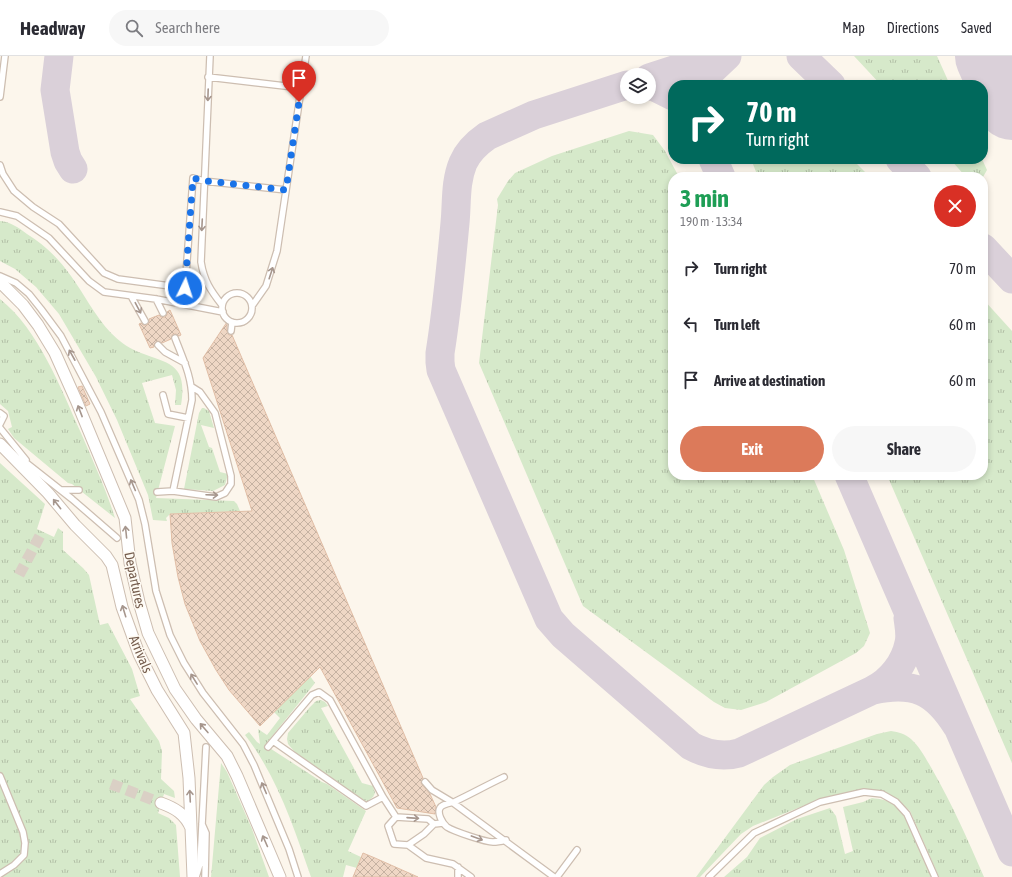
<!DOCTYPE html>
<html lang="en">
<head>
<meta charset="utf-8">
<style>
	:root { --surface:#fff; --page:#f7f7f7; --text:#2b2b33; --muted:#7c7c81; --line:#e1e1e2; --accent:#dc7a5a }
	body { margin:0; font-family:"Asap Condensed",sans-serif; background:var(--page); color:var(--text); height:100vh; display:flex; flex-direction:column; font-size:15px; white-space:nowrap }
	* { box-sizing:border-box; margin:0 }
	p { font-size:13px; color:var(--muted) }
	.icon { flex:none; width:22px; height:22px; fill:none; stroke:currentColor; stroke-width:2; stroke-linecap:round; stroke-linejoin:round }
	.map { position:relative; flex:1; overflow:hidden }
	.panel { position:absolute; left:668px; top:116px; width:320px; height:308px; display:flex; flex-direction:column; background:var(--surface); border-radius:16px; box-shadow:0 2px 6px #0003 }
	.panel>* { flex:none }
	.banner { position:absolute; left:668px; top:24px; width:320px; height:84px; border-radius:16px; box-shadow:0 2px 6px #0003; background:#00695c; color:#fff; overflow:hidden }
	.fabs { position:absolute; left:620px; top:12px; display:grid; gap:8px }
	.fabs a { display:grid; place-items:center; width:36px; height:36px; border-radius:50%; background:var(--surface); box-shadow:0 2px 6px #0003; font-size:20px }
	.pin { position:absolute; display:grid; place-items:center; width:34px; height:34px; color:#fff; margin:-41px -17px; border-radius:50% 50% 50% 0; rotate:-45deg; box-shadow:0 0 4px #0007 }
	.pin .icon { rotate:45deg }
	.me { position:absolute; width:44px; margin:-22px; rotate:4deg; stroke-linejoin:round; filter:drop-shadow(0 0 3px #0008) }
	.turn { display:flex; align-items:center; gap:14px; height:84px; padding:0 12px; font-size:18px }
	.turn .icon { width:52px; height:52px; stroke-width:2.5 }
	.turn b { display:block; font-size:28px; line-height:34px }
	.round { display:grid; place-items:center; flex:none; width:42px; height:42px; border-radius:21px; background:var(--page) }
	.headline { display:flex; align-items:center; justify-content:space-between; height:68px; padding:0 12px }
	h1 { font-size:24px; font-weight:700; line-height:30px; color:#1e9e55 }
	.primary-button { display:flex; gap:8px; margin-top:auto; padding:8px 12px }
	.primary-button a { flex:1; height:46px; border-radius:24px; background:var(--accent); color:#fff; font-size:16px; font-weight:700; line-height:46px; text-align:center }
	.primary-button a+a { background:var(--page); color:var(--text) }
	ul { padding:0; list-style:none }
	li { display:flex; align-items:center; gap:12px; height:56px; padding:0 12px }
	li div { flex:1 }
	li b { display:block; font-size:15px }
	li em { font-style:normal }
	header { display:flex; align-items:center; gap:24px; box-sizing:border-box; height:56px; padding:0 20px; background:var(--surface); border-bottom:1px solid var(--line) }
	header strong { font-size:19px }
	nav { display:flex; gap:22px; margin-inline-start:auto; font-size:14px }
	.search { width:280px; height:36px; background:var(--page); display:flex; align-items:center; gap:10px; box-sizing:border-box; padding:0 14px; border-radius:22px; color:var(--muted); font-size:15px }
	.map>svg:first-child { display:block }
</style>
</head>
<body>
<header>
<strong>Headway</strong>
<div class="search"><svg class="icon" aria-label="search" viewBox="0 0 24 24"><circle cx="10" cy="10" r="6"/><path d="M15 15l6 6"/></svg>Search here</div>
<nav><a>Map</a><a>Directions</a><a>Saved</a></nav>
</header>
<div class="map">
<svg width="1012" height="821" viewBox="0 0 1012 821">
	<defs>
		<pattern id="grass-tufts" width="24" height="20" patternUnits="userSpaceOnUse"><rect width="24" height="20" fill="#d6e9ca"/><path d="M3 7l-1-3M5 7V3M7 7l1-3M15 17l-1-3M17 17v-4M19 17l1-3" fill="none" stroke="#b2c0a6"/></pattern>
		<pattern id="building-cross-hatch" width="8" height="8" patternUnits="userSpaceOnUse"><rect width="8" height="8" fill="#efd7c5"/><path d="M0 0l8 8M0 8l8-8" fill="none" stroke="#c6b2a2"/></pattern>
	</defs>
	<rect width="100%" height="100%" fill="#fcf6ec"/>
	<path fill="url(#grass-tufts)" d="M854 0H937L950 29H881Z
		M629 75 653 79 665 95 679 121H673V419H812L844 494 870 577 864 590 856 597 766 646 741 654 725 652 714 646 583 550 479 307 498 149 497 143 508 125 515 117 552 100Z
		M751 103H852L870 121H758Z
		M950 103H982L987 114 983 121H966Z
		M0 165C11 166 19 172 27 178 45 189 59 203 71 220 84 238 95 260 111 277 118 284 127 291 136 295 168 308 188 306 181 349H175L176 334 172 319 142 327 155 367 175 370 156 442 234 445 237 448 240 455 170 458 166 462 167 465 153 464 148 439 117 364 96 321 59 258 36 231 15 213 0 205Z
		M0 243C39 274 61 333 81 377 93 405 106 433 115 462L72 428 68 427 14 382 8 373 12 371 8 355 0 348Z
		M983 243 1012 275V707L887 419H983Z
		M202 352H204L209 355 214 372 201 369 209 391 212 392 220 416 228 418 225 429 213 435 184 433 199 357Z
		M0 407 45 448 37 473 54 481 58 472 63 476V494L83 512 89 519 100 569 108 567 132 613 140 640 130 643 159 685 162 695 161 723 174 735 175 742 164 738 158 757 169 762 176 769 180 821H0Z
		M310 620 315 627 265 689 322 726 327 728 366 755 348 795 361 801 357 812 346 809 343 821H311C294 772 277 720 245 679L249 676 257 686 260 688 258 673 267 679 280 662 274 656Z
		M321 644 325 646 328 650 321 652 362 727 373 730 375 737 373 741 368 745 361 744 300 702 288 688 287 683 288 677 310 651 316 645Z
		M891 675C899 676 905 678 911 683 920 691 926 703 932 713 952 748 968 784 984 821H939L910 755 899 745 889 739 877 735 848 737 813 746 753 770 741 778 700 821H696L764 729 773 721 790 709 877 678Z
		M221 707 227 716 252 773 269 821H211Z
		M872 742C880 743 888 744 895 749 909 759 925 804 933 821H724L747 801 760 782 797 763 830 752 836 760 845 798 853 795 843 751 863 746Z"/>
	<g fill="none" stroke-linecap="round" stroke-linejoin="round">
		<path stroke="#dad0d9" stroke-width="29" d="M59 0 55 34 65 96 68 105 73 113
			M801 0 831 29
			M649 22 717 0
			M627 29 534 59 487 80C477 87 468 95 463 107 455 126 457 147 455 167 451 210 447 254 440 297V306L441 314 549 563 563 579 691 690C706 698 721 702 739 697L873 634C914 625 935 635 957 670
			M703 29 710 16 727 0
			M649 30 655 31 673 40
			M713 103 721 121
			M900 103 917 121
			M983 192 1012 223
			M849 419 1012 796
			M873 634C891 625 905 607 909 587 911 579 909 570 908 562"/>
		<path stroke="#dad0d9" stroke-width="72" d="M991 0 1012 48"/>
	</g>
	<path fill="url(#building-cross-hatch)" stroke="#e1bea6" d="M170 254 181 279 179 280 176 278H173L171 283 162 287 157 285 154 288V291L150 292 139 268 141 267 143 269H147L149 267V263L159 259 161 261H165L167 259V256Z
		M227 266V276L229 279H232L423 722 421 727 430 738 436 751 435 758 397 752 320 611 260 670 229 634 216 614 200 585 185 548 178 521 172 487 170 458 252 455 203 302Z
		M82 330 90 348 86 350 78 331Z
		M363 797 375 802 418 821H353Z"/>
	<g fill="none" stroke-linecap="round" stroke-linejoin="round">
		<path stroke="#dad0c5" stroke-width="11" stroke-dasharray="11 5.5" stroke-linecap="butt" d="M19 519 42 476
			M111 728 161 747"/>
		<defs>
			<path id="service" d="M210 0 201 206C204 225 211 235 222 249
				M208 21 302 32
				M0 41 5 0
				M0 109 3 118 14 135 33 151 59 168 104 217 118 223 185 232 193 122 204 125 286 134
				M0 156 17 160 49 182 89 225 104 236 156 243 223 256
				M0 220 16 227 29 238 41 253 61 280 101 356 139 444 145 468 156 535 170 579 184 607 203 637 243 688 254 709 289 793 298 821
				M222 252a15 15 0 1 1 30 0a15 15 0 1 1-30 0Z
				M131 240 145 265
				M156 243 163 257
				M252 250 266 230 277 195 306 0
				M231 275 232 266
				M158 289 165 296 185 307
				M163 339 168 358 188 362
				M0 357 4 360 0 368
				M0 372 26 404
				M20 402 72 443 117 482
				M61 434H79
				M173 435 192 344C192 321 183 303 175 282
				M157 436 173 435 216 441 225 437 231 428V420L215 357 200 336 192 331
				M268 691 273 685
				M0 720 23 776 25 787 24 799 14 809 0 818
				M504 721C487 729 471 738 454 746 450 747 442 748 440 752 437 757 442 767 447 771 453 775 485 786 493 786 497 786 502 785 506 784
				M425 726 432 734 452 746 554 821
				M383 741 366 750 273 685 312 639 319 636 330 644 383 741 396 761
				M202 768 206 777 205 821
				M434 768 428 763 396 761 388 770 394 788 408 789 424 778 434 768 443 767
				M408 789 426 802 453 808 471 821
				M458 811V821
				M196 821 200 808 206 691
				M557 821 577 794
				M709 821 754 777 820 746 864 736 882 738 896 746 907 758 935 821"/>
			<path id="minor" d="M0 226 23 249 38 269 55 297 76 344 125 462 130 507 139 546 148 577 175 633 196 663 227 700 237 720 280 821
				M0 388 48 437 75 469 106 500 112 509 122 551 139 598 157 634 184 677 189 722 193 821
				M161 747C175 752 185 758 191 772"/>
		</defs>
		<use href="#service" stroke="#cdbeb1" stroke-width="8"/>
		<use href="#minor" stroke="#cdbeb1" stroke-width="13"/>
		<use href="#service" stroke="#fff" stroke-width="5.5"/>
		<use href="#minor" stroke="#fff" stroke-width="11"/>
	</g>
	<defs><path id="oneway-shaft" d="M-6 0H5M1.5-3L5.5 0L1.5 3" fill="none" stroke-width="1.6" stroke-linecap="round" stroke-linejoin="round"/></defs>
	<g stroke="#a6968d">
		<use href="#oneway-shaft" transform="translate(208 39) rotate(92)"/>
		<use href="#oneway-shaft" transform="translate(202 169) rotate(93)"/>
		<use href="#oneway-shaft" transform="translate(271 217) rotate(-72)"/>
		<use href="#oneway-shaft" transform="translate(138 252) rotate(62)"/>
		<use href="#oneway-shaft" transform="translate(72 299) rotate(-119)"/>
		<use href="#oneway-shaft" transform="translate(80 355) rotate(-111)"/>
		<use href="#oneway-shaft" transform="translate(133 429) rotate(-113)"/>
		<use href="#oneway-shaft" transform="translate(212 439) rotate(2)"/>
		<use href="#oneway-shaft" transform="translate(57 448) rotate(-128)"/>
		<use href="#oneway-shaft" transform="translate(126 476) rotate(-96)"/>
		<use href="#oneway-shaft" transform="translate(124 555) rotate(-107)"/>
		<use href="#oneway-shaft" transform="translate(194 623) rotate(-122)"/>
		<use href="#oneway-shaft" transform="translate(204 672) rotate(-131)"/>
		<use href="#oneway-shaft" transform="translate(264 732) rotate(-113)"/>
		<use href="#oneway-shaft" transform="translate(190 740) rotate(-93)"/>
		<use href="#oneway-shaft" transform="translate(413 762) rotate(4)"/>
		<use href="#oneway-shaft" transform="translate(477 782) rotate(20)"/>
		<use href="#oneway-shaft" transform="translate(265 785) rotate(-114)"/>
	</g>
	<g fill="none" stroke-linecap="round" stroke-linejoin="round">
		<path stroke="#1a73e8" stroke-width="7" stroke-dasharray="0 12.6" d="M185 232 193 122 207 125 286 134 299 46"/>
	</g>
	<g text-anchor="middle" stroke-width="3" stroke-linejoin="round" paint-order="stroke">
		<g font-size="14" fill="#765e4f" stroke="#fefaf2">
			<text transform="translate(135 524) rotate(78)" y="5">Departures</text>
			<text transform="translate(141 598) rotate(67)" y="5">Arrivals</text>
		</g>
	</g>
</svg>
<div class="fabs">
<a><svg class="icon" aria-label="layers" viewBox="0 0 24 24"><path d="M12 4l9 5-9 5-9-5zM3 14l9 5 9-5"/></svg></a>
</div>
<div class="pin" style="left:299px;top:46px;background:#d93025"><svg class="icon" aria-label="arrive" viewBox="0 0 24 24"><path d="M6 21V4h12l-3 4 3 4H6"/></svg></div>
<svg class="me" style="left:185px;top:232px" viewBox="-20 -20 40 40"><circle r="17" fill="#1a73e8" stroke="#fff" stroke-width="3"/><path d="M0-11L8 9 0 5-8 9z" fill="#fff"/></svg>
<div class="banner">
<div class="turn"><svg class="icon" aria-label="right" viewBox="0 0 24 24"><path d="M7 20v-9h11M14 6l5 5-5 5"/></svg><div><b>70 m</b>Turn right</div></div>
</div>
<section class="panel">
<div class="headline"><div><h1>3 min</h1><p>190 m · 13:34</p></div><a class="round" style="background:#d93025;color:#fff"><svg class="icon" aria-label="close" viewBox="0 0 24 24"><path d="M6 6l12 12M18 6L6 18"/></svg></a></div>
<ul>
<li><svg class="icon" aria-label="right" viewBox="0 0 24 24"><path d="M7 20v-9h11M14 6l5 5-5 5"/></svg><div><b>Turn right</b></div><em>70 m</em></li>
<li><svg class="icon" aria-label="left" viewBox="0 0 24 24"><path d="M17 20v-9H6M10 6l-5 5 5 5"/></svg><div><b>Turn left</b></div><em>60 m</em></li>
<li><svg class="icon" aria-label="arrive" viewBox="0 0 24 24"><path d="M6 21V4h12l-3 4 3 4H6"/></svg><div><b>Arrive at destination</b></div><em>60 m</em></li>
</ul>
<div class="primary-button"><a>Exit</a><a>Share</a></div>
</section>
</div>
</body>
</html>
